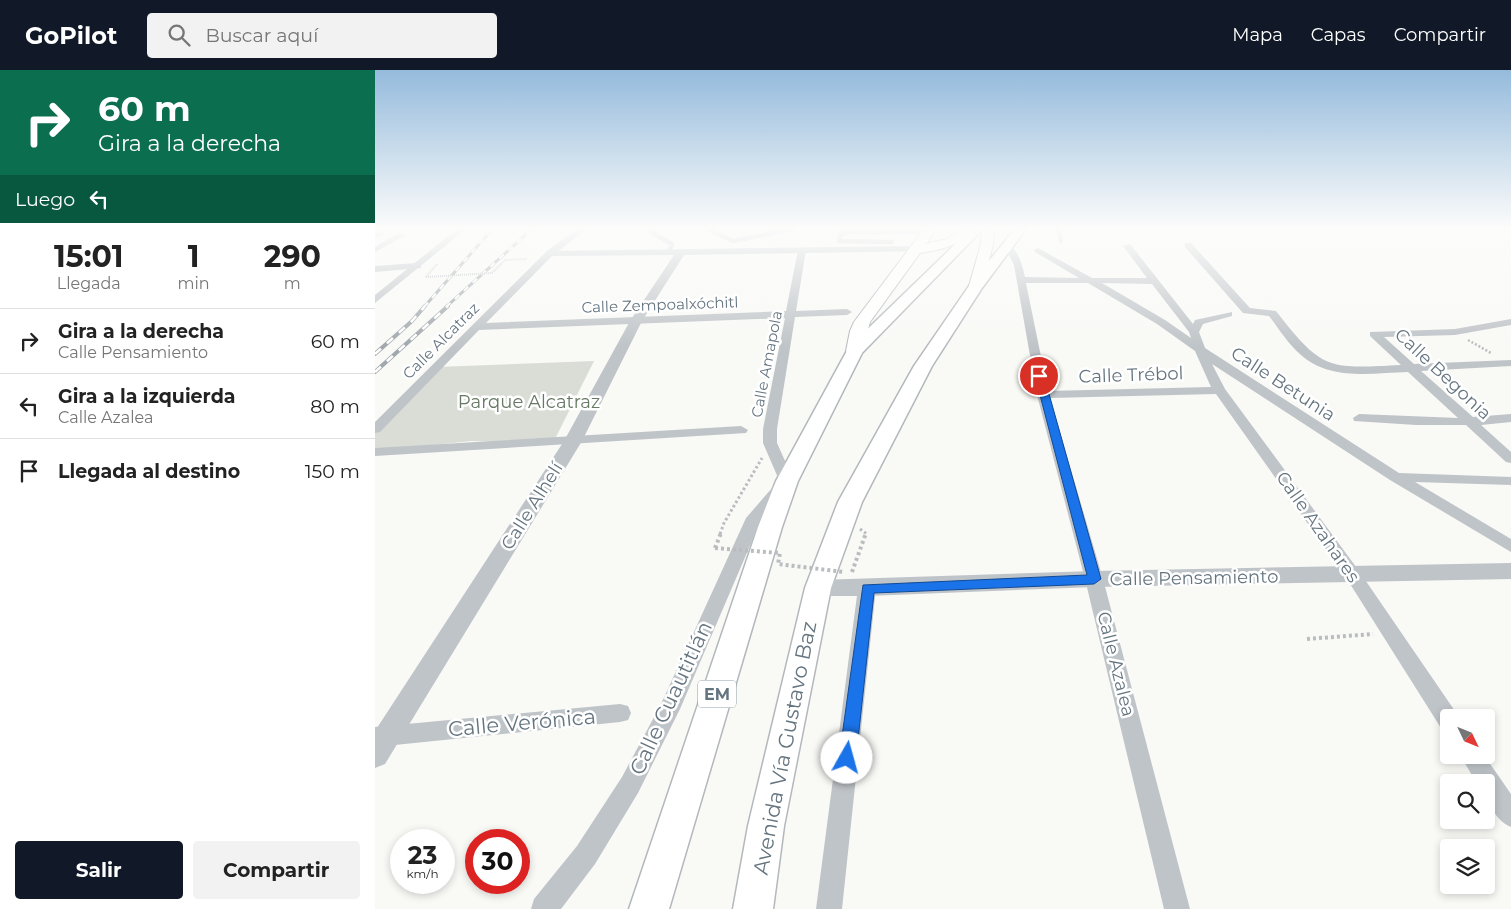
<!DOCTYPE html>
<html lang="es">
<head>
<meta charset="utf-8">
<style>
	:root { --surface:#fff; --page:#f2f2f2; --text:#222; --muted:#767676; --line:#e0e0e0; --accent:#111827 }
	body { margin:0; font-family:Montserrat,sans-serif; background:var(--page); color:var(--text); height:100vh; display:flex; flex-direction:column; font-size:19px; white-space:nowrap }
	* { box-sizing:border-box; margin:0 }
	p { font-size:16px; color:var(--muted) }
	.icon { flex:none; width:28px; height:28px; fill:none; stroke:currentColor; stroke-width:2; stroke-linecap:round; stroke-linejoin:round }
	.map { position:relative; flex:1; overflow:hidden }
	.sheet { display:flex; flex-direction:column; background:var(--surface); width:375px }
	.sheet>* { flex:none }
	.banner { background:#0b6e4f; color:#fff; overflow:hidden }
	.needle { width:32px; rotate:133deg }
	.controls { position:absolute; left:1065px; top:639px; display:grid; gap:10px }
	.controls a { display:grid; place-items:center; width:55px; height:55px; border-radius:5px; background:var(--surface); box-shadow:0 2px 8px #0003; font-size:25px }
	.speed { position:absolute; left:15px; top:759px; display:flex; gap:10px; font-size:25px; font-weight:700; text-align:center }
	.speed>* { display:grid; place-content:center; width:65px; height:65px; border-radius:50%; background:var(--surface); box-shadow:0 2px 8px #0003; line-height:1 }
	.speed small { font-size:12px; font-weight:400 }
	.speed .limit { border:8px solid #d22; background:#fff; color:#111 }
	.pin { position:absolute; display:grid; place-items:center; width:42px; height:42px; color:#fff; margin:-21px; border:2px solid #fff; border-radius:50%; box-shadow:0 1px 5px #0007 }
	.me { position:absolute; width:55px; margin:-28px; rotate:7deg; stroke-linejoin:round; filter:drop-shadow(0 0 4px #0008) }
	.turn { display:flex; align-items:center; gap:18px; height:105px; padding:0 15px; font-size:22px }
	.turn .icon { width:65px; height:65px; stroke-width:2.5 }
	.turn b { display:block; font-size:35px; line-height:42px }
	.then { display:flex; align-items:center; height:48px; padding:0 15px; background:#0003; gap:10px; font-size:19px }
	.eta { display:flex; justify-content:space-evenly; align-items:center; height:85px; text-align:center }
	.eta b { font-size:30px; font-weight:700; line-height:35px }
	.action { display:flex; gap:10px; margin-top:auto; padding:10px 15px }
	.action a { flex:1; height:58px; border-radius:5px; background:var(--accent); color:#fff; font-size:20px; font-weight:700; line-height:58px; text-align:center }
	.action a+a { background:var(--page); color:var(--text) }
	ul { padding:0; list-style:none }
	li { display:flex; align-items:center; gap:15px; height:65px; padding:0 15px; border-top:1px solid var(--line) }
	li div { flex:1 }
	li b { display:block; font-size:19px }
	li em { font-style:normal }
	header { display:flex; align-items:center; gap:30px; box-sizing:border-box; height:70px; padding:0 25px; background:var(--accent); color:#fff }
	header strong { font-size:24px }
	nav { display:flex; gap:28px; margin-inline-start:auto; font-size:18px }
	.search { width:350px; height:45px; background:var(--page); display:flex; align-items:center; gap:12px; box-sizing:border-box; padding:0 18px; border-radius:5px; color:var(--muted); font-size:19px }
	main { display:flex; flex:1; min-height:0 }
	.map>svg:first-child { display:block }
</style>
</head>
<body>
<header>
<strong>GoPilot</strong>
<div class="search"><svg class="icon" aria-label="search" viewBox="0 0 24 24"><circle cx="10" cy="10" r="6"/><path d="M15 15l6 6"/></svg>Buscar aquí</div>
<nav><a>Mapa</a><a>Capas</a><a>Compartir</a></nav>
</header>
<main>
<section class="sheet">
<div class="banner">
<div class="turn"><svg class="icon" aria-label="right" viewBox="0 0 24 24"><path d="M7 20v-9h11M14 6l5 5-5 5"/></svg><div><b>60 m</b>Gira a la derecha</div></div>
<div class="then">Luego<svg class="icon" aria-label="left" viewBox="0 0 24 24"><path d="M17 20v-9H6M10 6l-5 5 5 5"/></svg></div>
</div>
<div class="eta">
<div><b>15:01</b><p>Llegada</p></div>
<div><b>1</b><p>min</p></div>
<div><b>290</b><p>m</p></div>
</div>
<ul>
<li><svg class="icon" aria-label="right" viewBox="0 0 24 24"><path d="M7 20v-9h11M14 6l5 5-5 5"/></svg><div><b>Gira a la derecha</b><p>Calle Pensamiento</p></div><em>60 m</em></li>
<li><svg class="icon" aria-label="left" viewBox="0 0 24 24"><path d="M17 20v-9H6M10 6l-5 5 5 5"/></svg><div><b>Gira a la izquierda</b><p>Calle Azalea</p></div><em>80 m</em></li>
<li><svg class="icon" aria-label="arrive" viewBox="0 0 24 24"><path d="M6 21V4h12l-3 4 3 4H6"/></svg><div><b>Llegada al destino</b></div><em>150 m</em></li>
</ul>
<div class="action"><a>Salir</a><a>Compartir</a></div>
</section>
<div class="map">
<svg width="1136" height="839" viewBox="0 0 1136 839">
	<rect width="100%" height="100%" fill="#f9f9f6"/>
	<path fill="#d9ddd5" d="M219 291 178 373 96 371 0 381V359L61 297Z"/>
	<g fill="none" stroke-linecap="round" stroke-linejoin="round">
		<defs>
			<path id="primary" d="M596 159H608L487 283 423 411 407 457 294 839H254L383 457 401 411 474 277Z
				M640 159H651L607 218 557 296 487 432 456 518 409 756 398 839H358L373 756 430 518 463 432 539 296 596 213Z"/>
			<path id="trunk" d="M549 159H562L551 174 572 169 585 159H599C585 176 565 180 545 183L495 252 486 285H474L471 281 475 261 479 252Z
				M607 159H619L618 174 608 216 601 220 594 216 606 174Z"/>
		</defs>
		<use href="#primary" stroke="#b3b8bc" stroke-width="3"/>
		<use href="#trunk" stroke="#b3b7bb" stroke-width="2"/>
		<path stroke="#babdc0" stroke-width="2" stroke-dasharray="1 1" stroke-linecap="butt" d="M117 203 130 190 152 189
			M51 207 62 194"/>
		<path stroke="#babdc0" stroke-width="2.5" stroke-dasharray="2 2" stroke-linecap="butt" d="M1093 270 1116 283"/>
		<path stroke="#babdc0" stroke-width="3" stroke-dasharray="2.5 2.5" stroke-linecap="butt" d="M485 459 492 464
			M345 464 349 453 387 388"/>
		<path stroke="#babdc0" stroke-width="4" stroke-dasharray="3 3" stroke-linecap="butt" d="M340 478 346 463
			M477 502 491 463
			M932 569 998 564"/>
		<path stroke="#bfc4c8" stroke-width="4.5" d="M332 159 358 171 418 159
			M683 159 686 171
			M276 162 297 174 294 182
			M517 172 464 171 466 164 473 162H555"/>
		<path fill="#bfc4c8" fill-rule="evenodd" d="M82 159H91L0 233V225Z
			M202 159H212L178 185 111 253 411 241 423 180 427 178 431 180 421 241 472 239 477 242 472 245 420 247 402 359V373L419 411 386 450 305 639 263 723 220 794 186 839H156L159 829 202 776 247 707 286 634 371 448 404 410 388 373V359L410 248 104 260 5 362 0 363V352L172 181Z
			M0 163H8L9 165 0 167Z
			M24 163 31 165 0 182V177Z
			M810 173H816L875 238 901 241C947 300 952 299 1026 295L995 266V262L1080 259 1136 249V255L1080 265 1009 267 1039 294 1136 290V296L1046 301 1098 347 1136 344V352L1106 355 1136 382V393L1131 392 1091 355H1041L979 351 978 348 984 344 1083 348 1033 302C997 303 955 311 926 285 913 274 904 259 894 246L868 243 810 177Z
			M633 174C643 179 648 197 650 207L704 208 660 182 659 180 663 178 717 208H772L748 176 755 174 818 254 820 250 857 242V246L828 254 824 262 830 278 1024 403 1136 407V415L1040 412 1136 469V482L1015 410 837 294 850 319 984 501 1082 644 1083 648H1074V660L1066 658 972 509 841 324 675 328 728 509 815 839H789L710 509 662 325 639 195 629 176ZM651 213H713L782 254 820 281 836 317 673 321ZM727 213 777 214 814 262 816 268 790 250Z
			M366 356 373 360 371 363 0 386V378Z
			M492 512 498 513 501 518 467 839H441L483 518 486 513Z
			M245 634 253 636 256 643 253 650 245 652 0 677V657Z
			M1085 685H1109L1136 724V757C1119 750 1111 730 1111 712H1101Z"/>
		<path fill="#bfc4c8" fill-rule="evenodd" d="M544 176 548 177V181L309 185 267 251 207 371 10 694 0 698V661L189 371 255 251 299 185 175 186 171 185V181Z
			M42 193 46 194V198L0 202V196Z
			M1136 493V509L719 517 492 526H443L435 524 432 518 435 512 443 510 719 501Z"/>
		<use href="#primary" fill="#fff" fill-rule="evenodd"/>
		<use href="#trunk" fill="#fff" fill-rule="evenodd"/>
		<defs>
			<path id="rail-far1" d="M49 237 114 163
				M71 237 157 159"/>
			<path id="rail" d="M0 284 37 251 50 236
				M0 302 73 236"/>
		</defs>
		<use href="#rail-far1" stroke="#a1a8ad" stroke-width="3"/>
		<use href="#rail" stroke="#a1a8ad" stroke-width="4"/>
		<use href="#rail-far1" stroke="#fff" stroke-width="2" stroke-dasharray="6" stroke-linecap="butt"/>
		<use href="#rail" stroke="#fff" stroke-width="2.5" stroke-dasharray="8" stroke-linecap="butt"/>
		<path stroke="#babdc0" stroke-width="2" stroke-dasharray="1 1" stroke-linecap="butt" d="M51 207 117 203"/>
		<path stroke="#babdc0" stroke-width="4" stroke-dasharray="3 3" stroke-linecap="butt" d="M340 478 405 483 403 494 469 502"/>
	</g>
	<linearGradient id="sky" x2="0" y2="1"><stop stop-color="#95bbdc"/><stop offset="0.57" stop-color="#fcfcfb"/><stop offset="1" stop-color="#fcfcfb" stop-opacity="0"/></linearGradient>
	<rect width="1136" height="277" fill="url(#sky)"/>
	<path fill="#1a73e8" stroke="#114b97" d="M664 303 669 306 726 509 719 514 499 523 481 688 478 694 472 696 466 694 464 688 488 515 712 505 660 306Z"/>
	<g text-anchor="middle" stroke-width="5" stroke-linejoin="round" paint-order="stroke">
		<g font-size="15" fill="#657580" stroke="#fff">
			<text transform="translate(285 235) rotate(-2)" y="5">Calle Zempoalxóchitl</text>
			<text transform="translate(66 271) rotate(-45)" y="5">Calle Alcatraz</text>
			<text transform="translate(392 294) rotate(-79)" y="5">Calle Amapola</text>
		</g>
		<rect fill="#fff" stroke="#939ea6" stroke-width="1" x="323" y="610.5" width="38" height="27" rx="4"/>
		<g font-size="16" font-weight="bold" fill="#657580">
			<text x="342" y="630">EM</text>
		</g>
		<g font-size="18" fill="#657580" stroke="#fff">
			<text transform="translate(1068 304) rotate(43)" y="6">Calle Begonia</text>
			<text transform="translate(756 305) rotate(-2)" y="6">Calle Trébol</text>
			<text transform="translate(908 314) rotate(33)" y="6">Calle Betunia</text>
			<text transform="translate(157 436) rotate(-58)" y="6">Calle Alhelí</text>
			<text transform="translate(943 457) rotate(55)" y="6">Calle Azahares</text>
			<text transform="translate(819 508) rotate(-1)" y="6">Calle Pensamiento</text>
			<text transform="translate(741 594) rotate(76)" y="6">Calle Azalea</text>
		</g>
		<g font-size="18" fill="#677863" stroke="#fff">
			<text x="154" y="338">Parque Alcatraz</text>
		</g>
		<g font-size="21" fill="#657580" stroke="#fff">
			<text transform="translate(296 628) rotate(-65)" y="7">Calle Cuautitlán</text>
			<text transform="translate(147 653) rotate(-5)" y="7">Calle Verónica</text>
			<text transform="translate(410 678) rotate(-79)" y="7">Avenida Vía Gustavo Baz</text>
		</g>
	</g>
</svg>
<div class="controls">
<a><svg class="needle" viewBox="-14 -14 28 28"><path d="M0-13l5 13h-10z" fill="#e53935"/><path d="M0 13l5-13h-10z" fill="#767676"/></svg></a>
<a><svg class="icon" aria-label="search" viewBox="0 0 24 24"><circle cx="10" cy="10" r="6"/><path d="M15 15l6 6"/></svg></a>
<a><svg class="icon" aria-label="layers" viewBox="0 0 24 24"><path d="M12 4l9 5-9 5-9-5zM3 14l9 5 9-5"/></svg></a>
</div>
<div class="speed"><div>23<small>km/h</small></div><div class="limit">30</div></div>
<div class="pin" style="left:664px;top:306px;background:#d93025"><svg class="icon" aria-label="arrive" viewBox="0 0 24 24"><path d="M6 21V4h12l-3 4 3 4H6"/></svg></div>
<svg class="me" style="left:472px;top:688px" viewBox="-20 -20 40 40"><circle r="19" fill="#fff"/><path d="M0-13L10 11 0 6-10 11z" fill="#1a73e8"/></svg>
</div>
</main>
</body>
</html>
